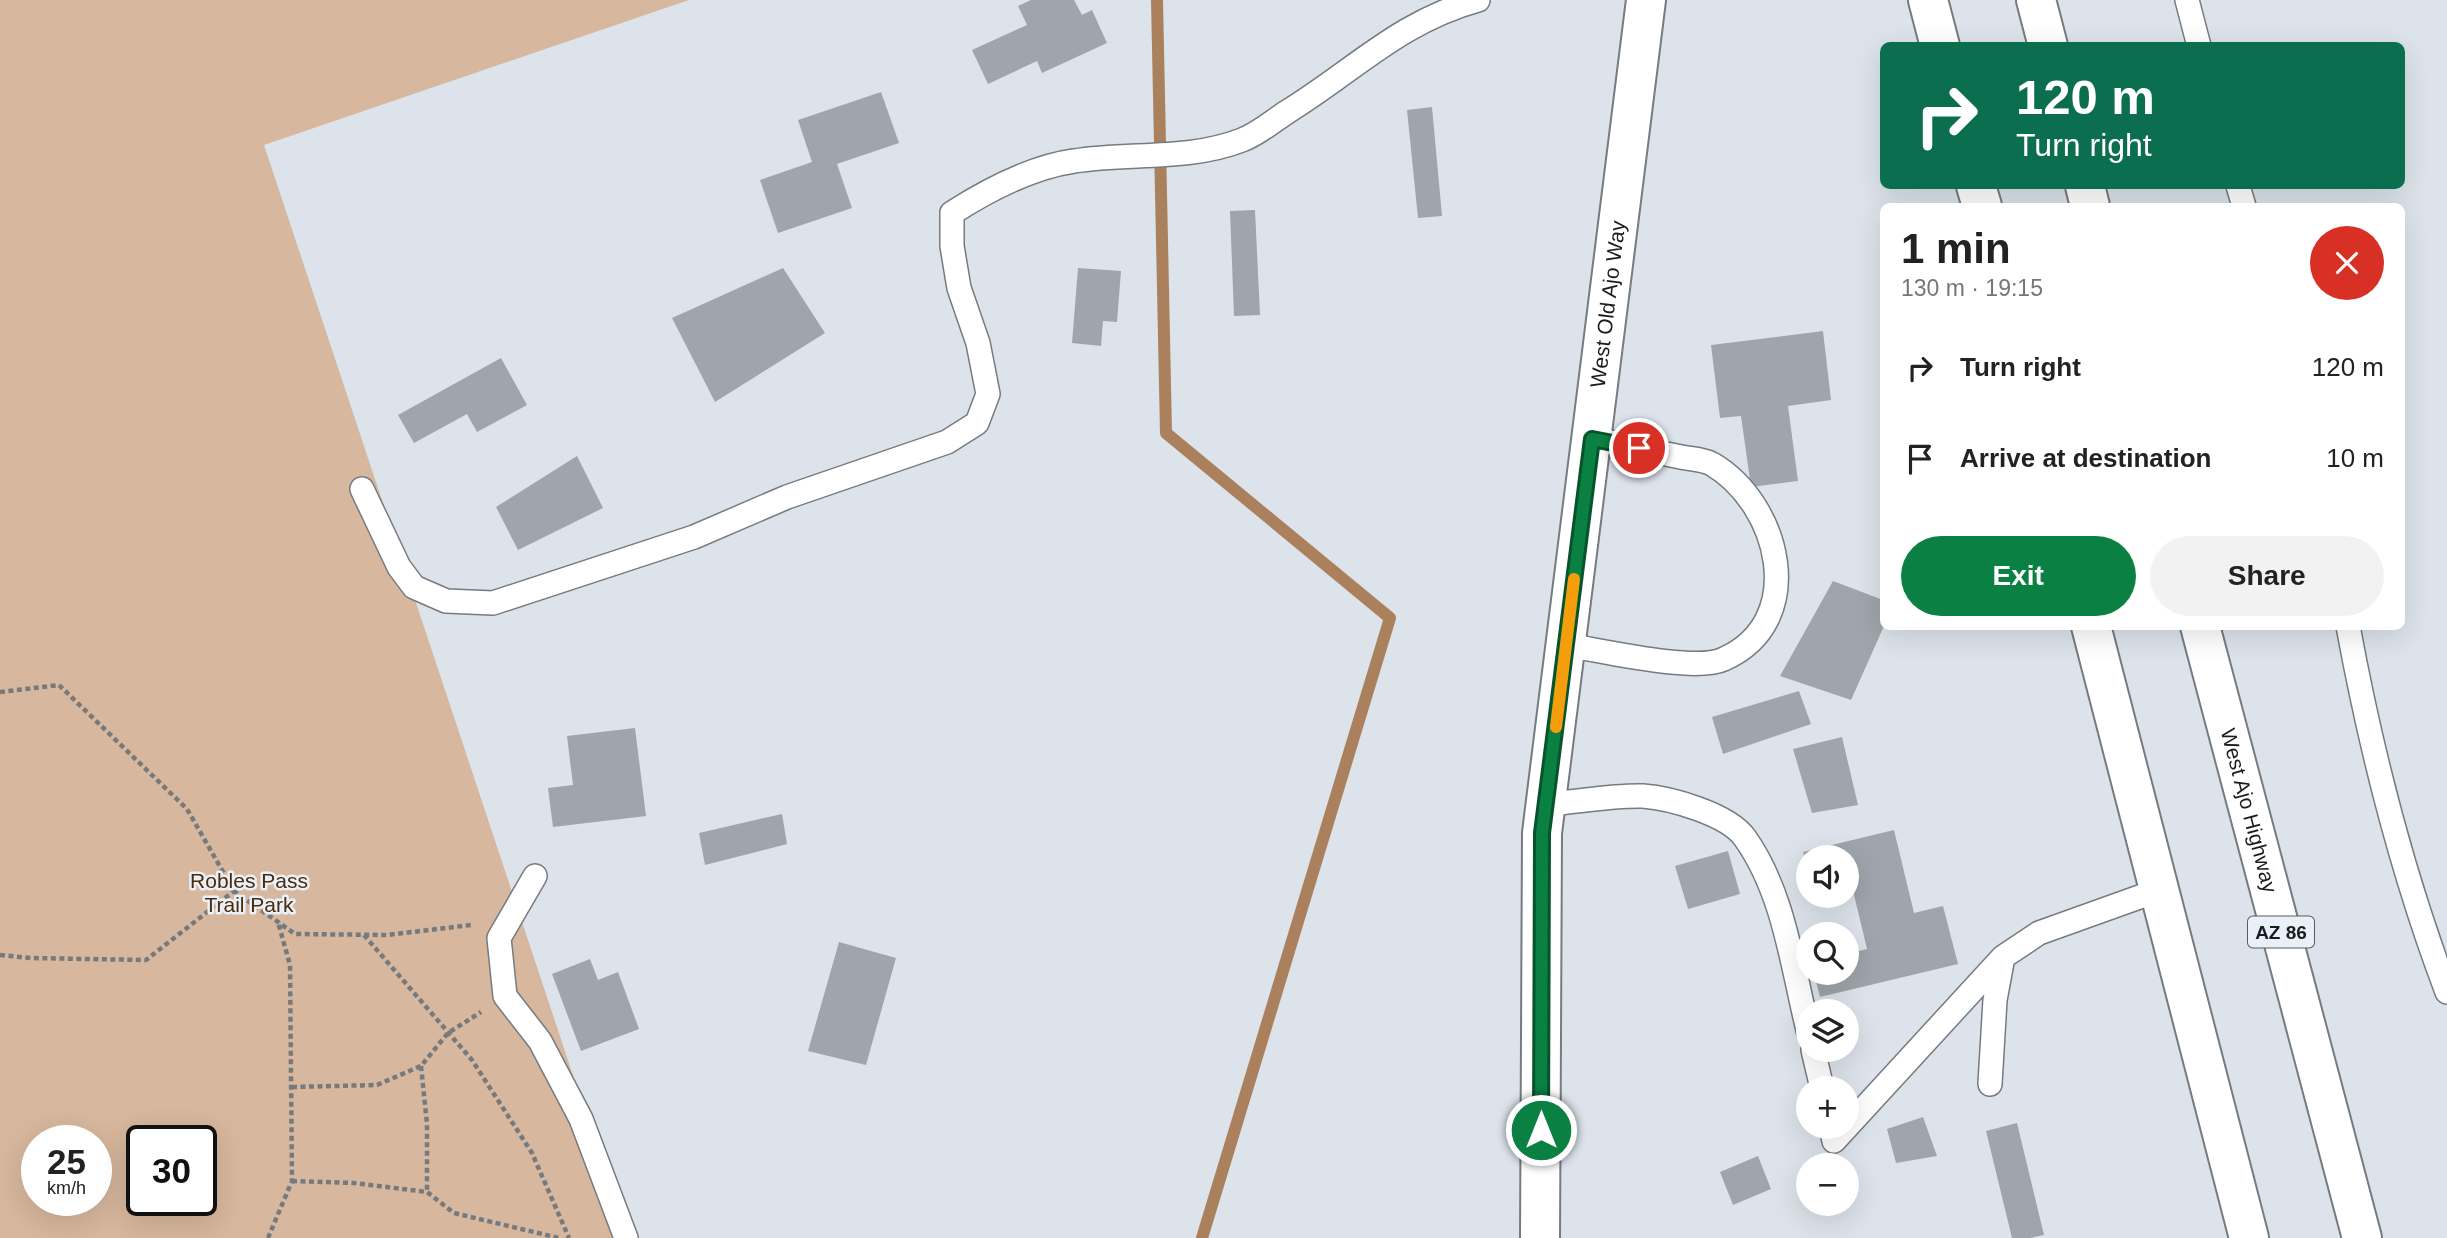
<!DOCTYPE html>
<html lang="en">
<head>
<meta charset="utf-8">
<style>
	:root { --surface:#fff; --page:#f2f2f2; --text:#222; --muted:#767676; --accent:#0b8043 }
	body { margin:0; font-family:Helvetica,sans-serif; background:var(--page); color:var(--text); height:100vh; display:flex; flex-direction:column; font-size:26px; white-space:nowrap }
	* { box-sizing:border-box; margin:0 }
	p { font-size:23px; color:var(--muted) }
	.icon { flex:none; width:38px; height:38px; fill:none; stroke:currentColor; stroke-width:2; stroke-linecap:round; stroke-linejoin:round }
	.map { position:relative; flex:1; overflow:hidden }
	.side { position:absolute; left:1880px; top:203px; width:525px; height:427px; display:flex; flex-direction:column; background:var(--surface); border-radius:10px; box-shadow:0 7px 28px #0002 }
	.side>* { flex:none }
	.top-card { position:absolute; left:1880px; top:42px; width:525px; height:147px; border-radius:10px; box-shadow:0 7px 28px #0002; background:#0b6e4f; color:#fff; overflow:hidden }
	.tools { position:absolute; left:1796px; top:845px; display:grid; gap:14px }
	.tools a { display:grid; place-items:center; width:63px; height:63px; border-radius:50%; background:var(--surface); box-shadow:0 7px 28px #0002; font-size:35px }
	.speed { position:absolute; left:21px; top:1125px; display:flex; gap:14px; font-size:35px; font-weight:700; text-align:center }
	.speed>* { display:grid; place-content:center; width:91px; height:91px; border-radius:50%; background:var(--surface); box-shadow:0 7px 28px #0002; line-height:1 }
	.speed small { font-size:18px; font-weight:400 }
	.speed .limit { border:4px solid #111; border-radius:10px; background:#fff; color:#111 }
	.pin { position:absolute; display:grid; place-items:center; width:60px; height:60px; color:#fff; margin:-30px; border:4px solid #fff; border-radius:50%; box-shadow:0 2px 7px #0007 }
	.me { position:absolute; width:77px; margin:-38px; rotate:0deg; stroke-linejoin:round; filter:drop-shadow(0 0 5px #0008) }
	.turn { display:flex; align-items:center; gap:24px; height:147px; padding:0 21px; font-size:32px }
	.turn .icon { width:91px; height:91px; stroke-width:2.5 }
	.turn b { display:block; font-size:49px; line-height:60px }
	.round { display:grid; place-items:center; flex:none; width:74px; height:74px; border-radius:37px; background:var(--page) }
	.overview { display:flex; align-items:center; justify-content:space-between; height:119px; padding:0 21px }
	h1 { font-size:42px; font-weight:600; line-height:52px }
	.cta { display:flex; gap:14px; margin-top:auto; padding:14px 21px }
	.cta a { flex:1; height:80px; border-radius:42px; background:var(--accent); color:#fff; font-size:28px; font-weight:600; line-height:80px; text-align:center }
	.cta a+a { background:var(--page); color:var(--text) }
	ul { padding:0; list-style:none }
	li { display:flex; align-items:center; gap:21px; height:91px; padding:0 21px }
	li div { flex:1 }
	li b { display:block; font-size:26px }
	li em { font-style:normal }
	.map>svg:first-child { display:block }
</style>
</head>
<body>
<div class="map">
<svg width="2447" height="1238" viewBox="0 0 2447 1238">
	<rect width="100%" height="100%" fill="#dce3ea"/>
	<path fill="#d7b79d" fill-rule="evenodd" d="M0 0H689L264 145 627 1238H0ZM37 1141H96V1200H37ZM142 1141H201V1200H142Z"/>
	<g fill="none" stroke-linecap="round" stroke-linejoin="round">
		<path stroke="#ab805c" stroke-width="12" d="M1157 0 1166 433 1390 618 1202 1238"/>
	</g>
	<path fill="#9fa5ac" d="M1031 0H1074L1082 15 1092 10 1107 43 1042 73 1037 61 988 84 972 50 1027 25 1018 6Z
		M881 92 899 143 837 164 852 208 778 233 760 180 812 162 798 120Z
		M1432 107 1442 216 1418 218 1407 110Z
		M1255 210 1260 315 1234 316 1230 211Z
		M783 268 825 333 715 402 672 318Z
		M1078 268 1121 271 1117 322 1103 321 1101 346 1072 343Z
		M1823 331 1831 400 1788 406 1798 481 1751 487 1741 416 1720 418 1711 345Z
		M501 358 527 405 477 432 467 414 414 443 398 415Z
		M577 456 603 508 518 550 496 507Z
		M1833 581 1883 600 1884 626 1851 700 1780 676Z
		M1799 691 1811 724 1723 754 1712 717Z
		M635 728 646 816 553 827 548 788 573 785 567 736Z
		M1842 737 1858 805 1812 813 1793 749Z
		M782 814 787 844 705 865 699 833Z
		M1894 830 1914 913 1943 906 1958 964 1820 997 1814 973H1846V954L1867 949 1849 874H1846V858H1808L1807 868 1803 852Z
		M1728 851 1740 894 1688 909 1675 866Z
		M839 942 896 958 866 1065 808 1051Z
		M590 959 598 980 618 972 639 1029 581 1051 552 974Z
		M1923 1117 1937 1156 1896 1163 1887 1129Z
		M2017 1123 2044 1235 2030 1238H2012L1986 1131Z
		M1758 1156 1771 1189 1733 1205 1720 1172Z"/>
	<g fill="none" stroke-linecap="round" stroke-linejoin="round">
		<defs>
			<path id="service" d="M2187 0 2199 46
				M2238 186 2244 206
				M362 489 399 567 414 587 446 601 493 603 694 537 787 497 947 442 977 423 988 394 978 343 959 288 952 246V213C988 190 1031 167 1074 161 1129 152 1188 161 1242 140 1258 134 1273 121 1287 112 1355 70 1399 22 1478 0
				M2348 626C2371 751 2402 873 2447 992
				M1566 645C1600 650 1695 673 1724 659 1809 621 1780 504 1712 464 1703 459 1690 459 1681 457 1651 451 1621 445 1592 438
				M1547 804C1578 802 1611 795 1643 796 1670 798 1728 814 1745 838 1784 893 1792 965 1808 1030
				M535 876 499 938 505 996 540 1041 581 1119 626 1238
				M1813 1050 1822 1088
				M1990 1084 1995 1000 2003 957 2039 933 2159 890
				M1831 1127 1834 1141 2003 957"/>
			<g id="minor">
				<path id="s1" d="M1540 1238 1542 833 1646 0"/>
			</g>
			<g id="primary">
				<path d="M1928 0 1940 46"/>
				<path d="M2036 0 2048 46"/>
				<path d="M1976 186 1982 206"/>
				<path d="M2085 186 2090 206"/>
				<path d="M2091 626 2249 1238"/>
				<path id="s2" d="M2200 626 2362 1238"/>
			</g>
		</defs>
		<use href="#service" stroke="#757b81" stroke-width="26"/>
		<use href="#minor" stroke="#757b81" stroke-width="42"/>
		<use href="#primary" stroke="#757b81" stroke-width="42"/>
		<path stroke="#757a7e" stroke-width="4.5" stroke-dasharray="5 3.5" stroke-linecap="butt" d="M0 692 59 685 187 809 234 891 295 934 387 935 471 925
			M364 935 472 1060 532 1153 569 1238
			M0 955 30 958 146 960 234 891
			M421 1066 427 1124V1192
			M292 1087 377 1085 421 1066 448 1033 481 1012
			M292 1181 354 1183 427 1192 454 1213 559 1238
			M268 1238 292 1181 290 965 278 922"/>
		<use href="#service" stroke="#fff" stroke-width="23"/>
		<use href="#minor" stroke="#fff" stroke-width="38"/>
		<use href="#primary" stroke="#fff" stroke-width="38"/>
	</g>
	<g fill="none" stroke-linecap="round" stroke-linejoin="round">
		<defs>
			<path id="route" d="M1541 1130 1542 833 1592 439 1639 448"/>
		</defs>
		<use href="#route" stroke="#07532c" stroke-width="18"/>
		<use href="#route" stroke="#0b8043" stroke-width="12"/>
		<path stroke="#f59e0b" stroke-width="12" d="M1556 727 1574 579"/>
	</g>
	<g text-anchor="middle" stroke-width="5" stroke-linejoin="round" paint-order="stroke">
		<rect fill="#e9f0f7" stroke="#585c60" stroke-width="2" x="2248" y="916.5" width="66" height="31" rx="5"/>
		<g font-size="19" font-weight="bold" fill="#1a1d1f">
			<text x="2281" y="939">AZ 86</text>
		</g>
		<g font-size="21" fill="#1a1d1f" stroke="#e9f0f7">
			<text dy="7" stroke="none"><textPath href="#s1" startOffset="938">West Old Ajo Way</textPath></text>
			<text dy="7" stroke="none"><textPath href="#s2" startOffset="191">West Ajo Highway</textPath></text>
		</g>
		<g font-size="21" fill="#4a2b0e" stroke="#e9f0f7">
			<text x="249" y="888">Robles Pass<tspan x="249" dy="24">Trail Park</tspan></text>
		</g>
	</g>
</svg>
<div class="tools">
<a><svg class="icon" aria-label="sound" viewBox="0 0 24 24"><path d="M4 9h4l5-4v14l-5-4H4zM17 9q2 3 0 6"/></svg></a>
<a><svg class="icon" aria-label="search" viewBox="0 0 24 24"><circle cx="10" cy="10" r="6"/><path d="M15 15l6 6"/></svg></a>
<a><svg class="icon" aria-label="layers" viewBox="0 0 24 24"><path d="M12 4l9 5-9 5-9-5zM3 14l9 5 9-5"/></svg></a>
<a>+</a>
<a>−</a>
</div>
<div class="speed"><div>25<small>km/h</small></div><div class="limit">30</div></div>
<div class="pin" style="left:1639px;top:448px;background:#d93025"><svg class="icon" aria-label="arrive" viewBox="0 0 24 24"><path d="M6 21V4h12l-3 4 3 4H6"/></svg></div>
<svg class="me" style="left:1541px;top:1130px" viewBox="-20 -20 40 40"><circle r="17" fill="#0b8043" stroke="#fff" stroke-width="3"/><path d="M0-11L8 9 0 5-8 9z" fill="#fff"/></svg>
<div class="top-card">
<div class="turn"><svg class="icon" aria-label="right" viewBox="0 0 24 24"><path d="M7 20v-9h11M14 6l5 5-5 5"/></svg><div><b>120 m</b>Turn right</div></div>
</div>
<section class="side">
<div class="overview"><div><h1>1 min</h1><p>130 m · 19:15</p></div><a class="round" style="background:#d93025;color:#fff"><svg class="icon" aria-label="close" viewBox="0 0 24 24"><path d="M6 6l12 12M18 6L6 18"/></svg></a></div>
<ul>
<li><svg class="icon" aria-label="right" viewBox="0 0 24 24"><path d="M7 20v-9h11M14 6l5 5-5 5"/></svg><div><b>Turn right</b></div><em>120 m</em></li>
<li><svg class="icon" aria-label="arrive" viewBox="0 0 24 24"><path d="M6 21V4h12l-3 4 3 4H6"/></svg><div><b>Arrive at destination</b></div><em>10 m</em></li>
</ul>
<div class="cta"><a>Exit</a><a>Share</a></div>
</section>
</div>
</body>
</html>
